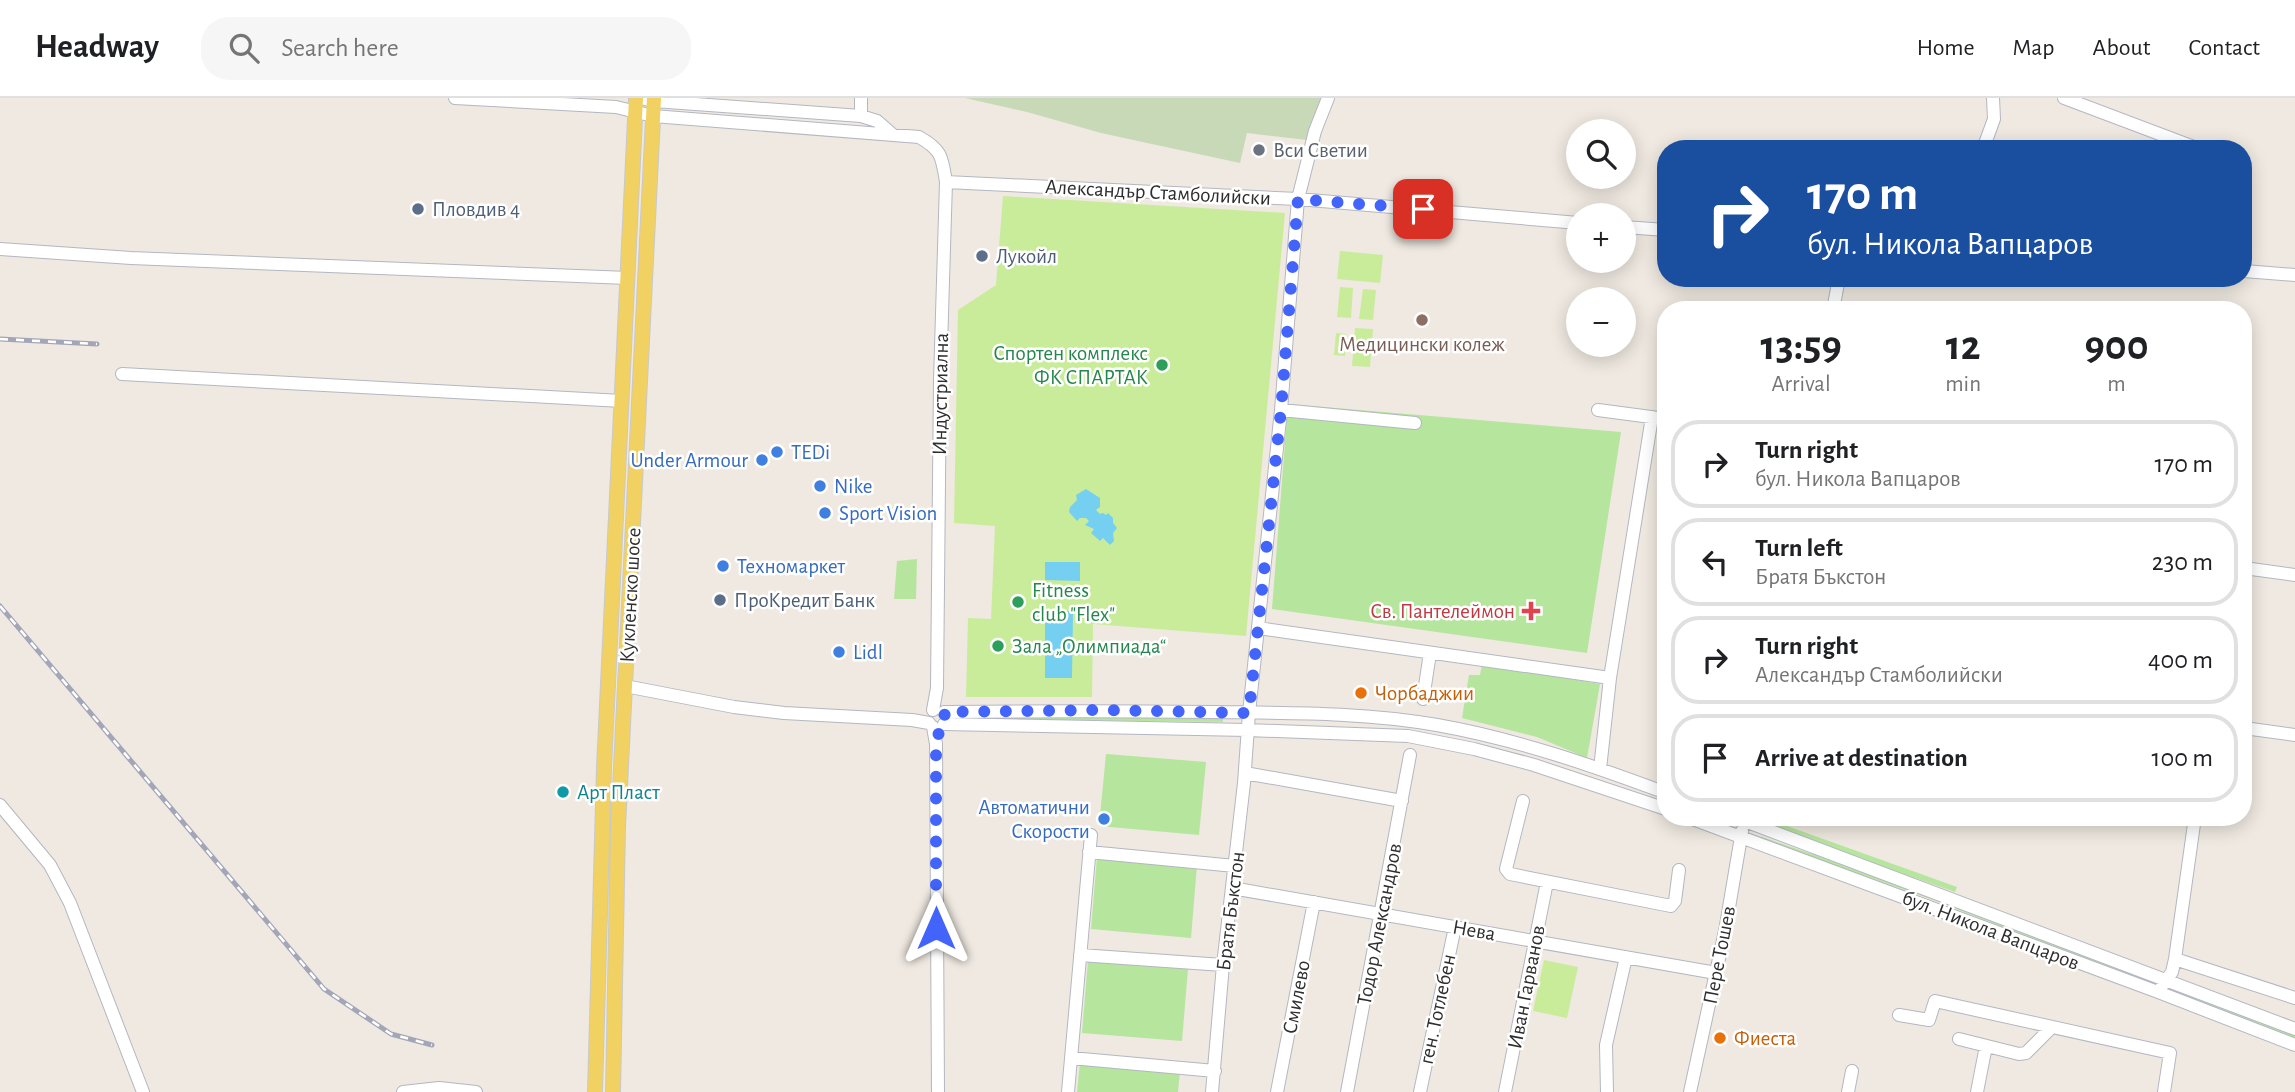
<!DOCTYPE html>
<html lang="en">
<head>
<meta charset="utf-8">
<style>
	:root { --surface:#fff; --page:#f6f6f6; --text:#202124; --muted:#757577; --line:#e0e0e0 }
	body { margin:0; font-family:"Alegreya Sans",sans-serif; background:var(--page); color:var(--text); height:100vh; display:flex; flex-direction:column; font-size:26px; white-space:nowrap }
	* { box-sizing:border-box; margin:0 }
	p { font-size:23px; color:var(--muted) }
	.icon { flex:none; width:38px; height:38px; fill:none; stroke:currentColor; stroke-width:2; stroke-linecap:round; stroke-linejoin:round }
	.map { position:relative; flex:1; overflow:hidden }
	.side { position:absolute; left:1657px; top:203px; width:595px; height:525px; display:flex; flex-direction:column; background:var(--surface); border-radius:28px; box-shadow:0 4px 18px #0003 }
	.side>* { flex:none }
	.top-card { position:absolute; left:1657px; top:42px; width:595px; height:147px; border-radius:28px; box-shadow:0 4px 18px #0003; background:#1a4fa0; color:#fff; overflow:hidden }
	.controls { position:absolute; left:1566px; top:21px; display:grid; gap:14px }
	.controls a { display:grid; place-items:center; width:70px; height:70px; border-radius:50%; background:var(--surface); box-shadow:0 4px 18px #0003; font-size:35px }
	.pin { position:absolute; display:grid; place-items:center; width:60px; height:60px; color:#fff; margin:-30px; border-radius:14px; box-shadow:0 4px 10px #0006 }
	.me { position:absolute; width:77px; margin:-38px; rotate:0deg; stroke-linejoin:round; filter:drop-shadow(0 0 5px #0008) }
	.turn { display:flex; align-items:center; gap:24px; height:147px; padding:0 35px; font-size:32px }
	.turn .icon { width:91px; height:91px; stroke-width:2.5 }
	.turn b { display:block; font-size:49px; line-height:60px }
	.eta { display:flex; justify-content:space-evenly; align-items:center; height:119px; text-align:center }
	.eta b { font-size:42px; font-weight:600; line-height:49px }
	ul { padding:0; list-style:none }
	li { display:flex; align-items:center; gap:21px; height:88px; margin:0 14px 10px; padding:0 21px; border:4px solid var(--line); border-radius:28px }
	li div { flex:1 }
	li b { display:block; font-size:26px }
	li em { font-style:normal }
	header { display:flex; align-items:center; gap:42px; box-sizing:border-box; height:98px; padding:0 35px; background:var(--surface); border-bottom:2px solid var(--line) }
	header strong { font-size:33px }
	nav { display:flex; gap:38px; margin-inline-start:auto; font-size:24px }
	.search { width:490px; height:63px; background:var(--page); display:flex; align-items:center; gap:18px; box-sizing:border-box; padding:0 24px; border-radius:28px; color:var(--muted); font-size:26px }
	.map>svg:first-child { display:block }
</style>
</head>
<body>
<header>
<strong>Headway</strong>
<div class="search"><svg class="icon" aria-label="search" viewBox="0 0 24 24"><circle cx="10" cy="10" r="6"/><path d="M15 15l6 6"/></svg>Search here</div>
<nav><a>Home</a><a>Map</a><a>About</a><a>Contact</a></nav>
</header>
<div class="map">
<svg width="2295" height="994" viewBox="0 0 2295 994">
	<rect width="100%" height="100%" fill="#efe9e1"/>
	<path fill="#b6e59e" d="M1288 306 1621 334 1587 555 1272 511Z
		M917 461 916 501H894L897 463Z
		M1482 566 1600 586 1587 660 1537 639 1462 620 1469 577H1480Z
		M972 615 1223 618V624L971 621Z
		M1106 656 1206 664 1199 737 1099 728Z
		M1765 720 1957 789 1955 794 1764 727Z
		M1762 739 1809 755 1838 761 1952 803 1950 808 1761 741Z
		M1097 759 1197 767 1191 840 1091 831Z
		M1959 805 2144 877V881L2142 883 1956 811Z
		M1088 862 1188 871 1182 943 1082 935Z
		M2181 891 2295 936V942L2178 897Z
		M1080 964 1180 973 1178 994H1077Z"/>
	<path fill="#c8d9b8" d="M965 0H1321L1307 42 1247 35 1240 65 1101 35 1027 14Z"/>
	<path fill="#c9ec9a" d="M1003 98 1285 115 1246 538 1093 526 1092 599H966L968 520 991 521 995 428 954 425 958 212 996 187Z
		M1340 153 1383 157 1380 185 1337 181Z
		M1340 189 1353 190 1351 220 1337 219Z
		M1363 191 1376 192 1373 222 1359 221Z
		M1355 230 1373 231 1370 269 1352 268Z
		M1336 235 1346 236 1345 258 1334 257Z
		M1544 862 1578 869 1567 920 1533 913Z"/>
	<path fill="#75cff0" d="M1086 391 1100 400V409L1096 412 1100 416 1103 415 1106 417 1108 415 1113 420V425L1117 430 1113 435 1114 443 1110 447 1103 440 1100 443 1091 435 1094 431 1085 427 1089 423 1086 420H1080L1077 423 1069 414 1070 409 1077 402 1076 397Z
		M1045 464H1080V483L1045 482Z
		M1045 513H1073L1072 580H1045Z"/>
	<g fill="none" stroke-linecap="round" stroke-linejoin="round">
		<defs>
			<path id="minor" d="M455 0 616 9 653 18 919 39C942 52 942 59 946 84L940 282 937 590 933 612
				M640 0 654 3 861 18 877 23 893 37
				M2064 0 2194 49
				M861 18V0
				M1983 51 1994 21 1993 0
				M946 84 1298 101 1578 125
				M1624 129 1666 132
				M0 151 131 160 628 180
				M2244 173 2295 177
				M1833 212 1839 180
				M122 276 622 303
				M1281 312 1415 325
				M1598 312 1666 321
				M2244 470 2295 477
				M1258 530 1610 580
				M625 588 734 609 784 615 912 622 929 625
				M1423 601 1430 555
				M944 614C1034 613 1124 613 1215 614 1289 615 1364 614 1437 627 1516 641 1591 667 1666 695
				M944 626 1248 632 1408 638 1474 651 1534 667 1666 711
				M933 629 936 646 938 994
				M2244 630 2295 637
				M1600 671 1610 580 1652 319
				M1245 675 1402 703
				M1523 703 1506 771 1510 776 1671 808 1675 803 1679 772
				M0 707 50 767 70 805 143 994
				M1687 719 2158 894 2295 947
				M1734 719 2295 931
				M1089 754 1235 768
				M1232 790 1716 875
				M1080 857 1223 867
				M2175 861 2295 900
				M2162 888 2172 874 2175 861 2195 719
				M1899 917 1929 922 1935 903 2170 955 2164 994
				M1959 941 2019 956 2026 955 2051 930
				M1071 960 1215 973
				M403 994 439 990 476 994
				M1068 994 1091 737
				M1212 994 1223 867 1244 685 1249 615 1281 312 1298 101 1315 33 1328 0
				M1277 994 1314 804
				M1347 994 1410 657
				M1420 994 1455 829
				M1505 994 1547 784
				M1607 994 1606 947 1626 859
				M1690 994 1725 833 1742 733
				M1848 994 1852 973
				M1977 994 1986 948"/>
			<path id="major" d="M595 994 604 670 636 0
				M613 994 618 729 654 0"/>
		</defs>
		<use href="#minor" stroke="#b4b7c1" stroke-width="14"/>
		<use href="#major" stroke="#c9c9c9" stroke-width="16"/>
		<use href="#minor" stroke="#fff" stroke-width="12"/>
		<use href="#major" stroke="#f2d163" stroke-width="14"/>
		<defs>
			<path id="rail" d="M0 241 97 246
				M0 508 324 891 391 936 432 947"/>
		</defs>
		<use href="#rail" stroke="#a3a6b8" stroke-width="5"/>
		<use href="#rail" stroke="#fff" stroke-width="2.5" stroke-dasharray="8" stroke-linecap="butt"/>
	</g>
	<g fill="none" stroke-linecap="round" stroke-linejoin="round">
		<path stroke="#4264fb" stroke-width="12" stroke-dasharray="0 21.6" d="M936 830V646L940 630 946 623 944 614 1102 612 1249 615 1281 312 1298 101 1423 111"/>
	</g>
	<circle fill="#6b7280" stroke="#fff" stroke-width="2.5" cx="1259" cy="52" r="7"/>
	<g fill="#5c6f8a" stroke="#fff" stroke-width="2.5">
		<circle cx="418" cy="111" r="7"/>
		<circle cx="982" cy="158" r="7"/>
		<circle cx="720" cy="502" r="7"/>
	</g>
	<circle fill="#8d6e63" stroke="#fff" stroke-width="2.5" cx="1422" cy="222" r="7"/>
	<g fill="#2e9e5b" stroke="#fff" stroke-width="2.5">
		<circle cx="1162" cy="267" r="7"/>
		<circle cx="1018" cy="504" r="7"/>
		<circle cx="998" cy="548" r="7"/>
	</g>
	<g fill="#3f7fe0" stroke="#fff" stroke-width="2.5">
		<circle cx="777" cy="354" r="7"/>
		<circle cx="762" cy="362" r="7"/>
		<circle cx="820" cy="388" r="7"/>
		<circle cx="825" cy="415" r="7"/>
		<circle cx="723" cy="468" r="7"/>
		<circle cx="839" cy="554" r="7"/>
		<circle cx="1104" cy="721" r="7"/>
	</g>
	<path fill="#e0444e" stroke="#fff" stroke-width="2.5" d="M1527.5 502.5h7v7h7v7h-7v7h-7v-7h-7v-7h7z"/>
	<g fill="#e8710a" stroke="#fff" stroke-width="2.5">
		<circle cx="1361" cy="595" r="7"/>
		<circle cx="1720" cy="940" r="7"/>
	</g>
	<circle fill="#0f9aa8" stroke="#fff" stroke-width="2.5" cx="563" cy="694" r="7"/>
	<g text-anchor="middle" stroke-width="5" stroke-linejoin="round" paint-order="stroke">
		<g font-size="21" fill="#5b616d" stroke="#fff" text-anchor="start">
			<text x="1273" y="59">Вси Светии</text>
		</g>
		<g font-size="21" fill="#2e2e2e" stroke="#fff">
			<text transform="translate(1158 94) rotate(3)" y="7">Александър Стамболийски</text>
			<text transform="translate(940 296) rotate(-89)" y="7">Индустриална</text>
			<text transform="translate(630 497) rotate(-87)" y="7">Кукленско шосе</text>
			<text transform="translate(1230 813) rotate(-83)" y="7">Братя Бъкстон</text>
			<text transform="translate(1379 826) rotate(-79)" y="7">Тодор Александров</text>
			<text transform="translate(1474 832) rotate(10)" y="7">Нева</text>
			<text transform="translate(1991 832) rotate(21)" y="7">бул. Никола Вапцаров</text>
			<text transform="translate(1719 857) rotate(-79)" y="7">Пере Тошев</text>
			<text transform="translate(1526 889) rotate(-79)" y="7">Иван Гарванов</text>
			<text transform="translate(1296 899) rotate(-79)" y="7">Смилево</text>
			<text transform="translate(1437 911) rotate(-78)" y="7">ген. Тотлебен</text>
		</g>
		<g font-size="21" fill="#4e5e75" stroke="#fff" text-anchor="start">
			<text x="432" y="118">Пловдив 4</text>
			<text x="996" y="165">Лукойл</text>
			<text x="734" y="509">ПроКредит Банк</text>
		</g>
		<g font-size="21" fill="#785e54" stroke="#fff">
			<text x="1422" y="253">Медицински колеж</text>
		</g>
		<g font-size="21" fill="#27864d" stroke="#fff" text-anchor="start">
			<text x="1148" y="262" text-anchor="end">Спортен комплекс<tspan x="1148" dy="24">ФК СПАРТАК</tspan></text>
			<text x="1032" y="499">Fitness<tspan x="1032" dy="24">club "Flex"</tspan></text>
			<text x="1012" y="555">Зала „Олимпиада“</text>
		</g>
		<g font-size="21" fill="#366cbe" stroke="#fff" text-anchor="start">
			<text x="791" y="361">TEDi</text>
			<text x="748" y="369" text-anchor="end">Under Armour</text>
			<text x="834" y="395">Nike</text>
			<text x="839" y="422">Sport Vision</text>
			<text x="737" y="475">Техномаркет</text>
			<text x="853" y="561">Lidl</text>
			<text x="1090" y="716" text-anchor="end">Автоматични<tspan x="1090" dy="24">Скорости</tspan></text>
		</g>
		<g font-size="21" fill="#be3a42" stroke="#fff" text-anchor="end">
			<text x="1515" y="520">Св. Пантелеймон</text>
		</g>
		<g font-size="21" fill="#c56008" stroke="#fff" text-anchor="start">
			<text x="1375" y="602">Чорбаджии</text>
			<text x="1734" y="947">Фиеста</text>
		</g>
		<g font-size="21" fill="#0d838f" stroke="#fff" text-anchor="start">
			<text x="577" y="701">Арт Пласт</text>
		</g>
	</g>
</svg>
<div class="controls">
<a><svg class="icon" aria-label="search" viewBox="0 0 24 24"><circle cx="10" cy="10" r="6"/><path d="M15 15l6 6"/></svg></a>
<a>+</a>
<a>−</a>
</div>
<div class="pin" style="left:1423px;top:111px;background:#d93025"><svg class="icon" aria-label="arrive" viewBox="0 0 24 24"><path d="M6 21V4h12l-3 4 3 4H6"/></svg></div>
<svg class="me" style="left:936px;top:830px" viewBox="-20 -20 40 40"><path d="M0-17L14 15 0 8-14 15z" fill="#4264fb" stroke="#fff" stroke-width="4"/></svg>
<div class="top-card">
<div class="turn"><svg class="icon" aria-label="right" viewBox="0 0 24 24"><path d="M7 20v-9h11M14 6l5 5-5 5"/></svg><div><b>170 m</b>бул. Никола Вапцаров</div></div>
</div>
<section class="side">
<div class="eta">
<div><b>13:59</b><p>Arrival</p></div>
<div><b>12</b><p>min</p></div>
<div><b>900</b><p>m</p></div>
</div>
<ul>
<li><svg class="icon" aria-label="right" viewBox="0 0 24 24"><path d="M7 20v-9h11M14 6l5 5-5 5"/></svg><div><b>Turn right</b><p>бул. Никола Вапцаров</p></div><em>170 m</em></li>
<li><svg class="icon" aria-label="left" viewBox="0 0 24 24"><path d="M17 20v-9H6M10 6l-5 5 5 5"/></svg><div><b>Turn left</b><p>Братя Бъкстон</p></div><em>230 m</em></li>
<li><svg class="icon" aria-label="right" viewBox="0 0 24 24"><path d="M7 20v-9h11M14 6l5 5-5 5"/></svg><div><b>Turn right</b><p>Александър Стамболийски</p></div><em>400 m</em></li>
<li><svg class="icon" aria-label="arrive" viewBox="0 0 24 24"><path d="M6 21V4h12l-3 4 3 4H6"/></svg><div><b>Arrive at destination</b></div><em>100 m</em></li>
</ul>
</section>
</div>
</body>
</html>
